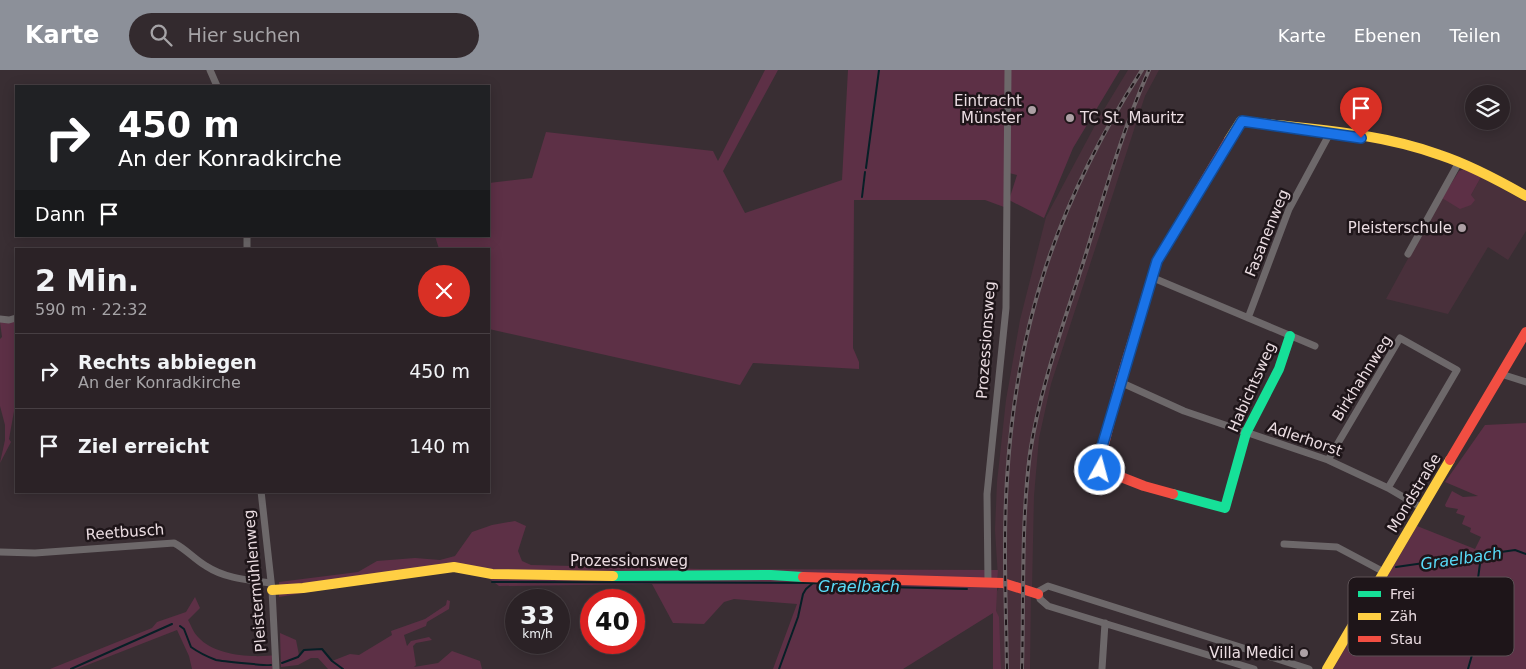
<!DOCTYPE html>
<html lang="de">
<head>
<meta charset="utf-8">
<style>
	:root { --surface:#2b2226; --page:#332a2e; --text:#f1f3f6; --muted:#a6a4a7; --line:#473f43; --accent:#8c9099 }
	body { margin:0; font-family:"DejaVu Sans",sans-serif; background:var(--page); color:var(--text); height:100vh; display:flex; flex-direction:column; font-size:19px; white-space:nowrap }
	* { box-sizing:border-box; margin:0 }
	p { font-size:16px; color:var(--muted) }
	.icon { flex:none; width:28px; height:28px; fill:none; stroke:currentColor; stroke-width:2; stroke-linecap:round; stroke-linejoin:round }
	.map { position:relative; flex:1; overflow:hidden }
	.panel { position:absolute; left:15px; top:178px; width:475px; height:245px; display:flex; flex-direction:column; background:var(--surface); border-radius:0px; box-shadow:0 2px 12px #0003,0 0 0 1px var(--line) }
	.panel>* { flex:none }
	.guide { position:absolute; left:15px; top:15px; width:475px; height:152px; border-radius:0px; box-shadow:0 2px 12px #0003,0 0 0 1px var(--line); background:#202124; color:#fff; overflow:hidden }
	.controls { position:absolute; left:1465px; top:15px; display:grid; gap:10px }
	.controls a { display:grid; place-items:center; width:45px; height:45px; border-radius:50%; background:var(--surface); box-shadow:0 2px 12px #0003,0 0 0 1px var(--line); font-size:25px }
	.speed { position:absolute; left:505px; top:519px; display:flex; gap:10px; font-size:25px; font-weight:700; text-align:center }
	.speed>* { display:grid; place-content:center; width:65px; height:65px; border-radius:50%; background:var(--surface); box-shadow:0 2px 12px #0003,0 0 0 1px var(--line); line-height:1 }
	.speed small { font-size:12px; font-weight:400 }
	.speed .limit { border:8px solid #d22; background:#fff; color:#111 }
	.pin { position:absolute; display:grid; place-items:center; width:42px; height:42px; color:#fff; margin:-51px -21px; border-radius:50% 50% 50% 0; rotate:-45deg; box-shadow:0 0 5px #0007 }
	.pin .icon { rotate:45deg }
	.me { position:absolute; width:55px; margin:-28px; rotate:7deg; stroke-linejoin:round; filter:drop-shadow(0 0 4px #0008) }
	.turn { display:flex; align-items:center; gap:18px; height:105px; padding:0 20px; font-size:22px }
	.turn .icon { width:65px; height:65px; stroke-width:2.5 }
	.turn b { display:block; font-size:35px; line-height:42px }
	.then { display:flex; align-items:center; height:48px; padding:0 20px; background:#0003; gap:10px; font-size:19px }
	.round { display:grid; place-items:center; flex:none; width:52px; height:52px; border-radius:26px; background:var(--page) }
	.headline { display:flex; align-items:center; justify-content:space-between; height:85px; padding:0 20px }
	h1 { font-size:30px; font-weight:600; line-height:38px }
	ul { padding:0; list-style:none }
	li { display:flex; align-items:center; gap:15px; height:75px; padding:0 20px; border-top:1px solid var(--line) }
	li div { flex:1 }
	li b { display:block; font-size:19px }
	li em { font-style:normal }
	header { display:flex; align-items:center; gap:30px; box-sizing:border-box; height:70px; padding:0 25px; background:var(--accent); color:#fff }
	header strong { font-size:24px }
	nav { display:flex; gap:28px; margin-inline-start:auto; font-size:18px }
	.search { width:350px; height:45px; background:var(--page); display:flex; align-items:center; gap:12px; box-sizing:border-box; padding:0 18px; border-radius:28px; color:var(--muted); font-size:19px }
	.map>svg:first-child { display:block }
</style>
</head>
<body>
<header>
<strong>Karte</strong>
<div class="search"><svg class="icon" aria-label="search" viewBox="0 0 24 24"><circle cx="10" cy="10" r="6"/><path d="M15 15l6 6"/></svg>Hier suchen</div>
<nav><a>Karte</a><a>Ebenen</a><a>Teilen</a></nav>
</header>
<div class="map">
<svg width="1526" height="599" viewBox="0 0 1526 599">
	<rect width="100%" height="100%" fill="#392e33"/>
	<path fill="#49303b" d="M1128 0H1159L1145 26 1051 314 1039 368 1034 426 1032 519 998 508 995 460 997 412 1006 330 1020 250 1046 147 1100 46Z
		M1481 107 1526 132V161L1508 190 1488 177 1448 244 1386 229 1441 128 1471 125Z
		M1000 516 1031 526 1030 599H1001L996 542V523Z"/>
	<path fill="#5d3046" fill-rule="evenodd" d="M765 0H778L723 101 745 143 842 110 848 0H1006L1004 137 985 130H854L853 278 859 292V299L753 293 740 315 489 259V179H439L435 166H489V113L532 108 546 62 713 81 718 91Z
		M1010 0H1120L1073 78 1044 148 1009 130 1017 105 1009 103Z
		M1464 99 1481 107 1471 125 1475 130 1471 135 1460 139 1442 128 1459 101Z
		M16 251V330L9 369 11 372 0 393 5 370V355L0 336V269L2 267 0 252Z
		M1526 353V599H1333L1417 456 1475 479 1481 467 1470 462 1471 458 1462 454 1465 446 1456 443 1458 439 1446 437 1445 435 1452 421 1463 427 1478 426 1445 412 1485 355ZM1398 513 1406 514 1411 527 1407 540 1400 537 1394 559 1404 563 1401 570 1368 558 1367 549 1377 531 1391 536 1392 532 1379 528 1388 517 1396 520Z
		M515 451 526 456 518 481 522 491 531 495 701 499 998 500 996 541 999 547 1001 599H993V543L903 599H773L797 534 734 529 724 532 704 554 673 553 652 514 499 516 487 507 449 499 279 527V512L358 502 377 491 415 488 440 490 455 486 472 462 492 455Z
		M195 527 200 538 188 550C191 555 193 562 198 567 215 586 252 588 276 585V599H192L189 586 177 560 77 599H50L152 558 157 552 186 542Z
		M447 530 450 531 449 539 427 552 426 556 404 565 407 576 411 571 429 567 432 570 416 573 413 576 416 595 414 597 438 593 452 581 480 591 482 599H328L318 588H311L298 595 281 597 280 563 296 570 299 585 304 580 322 579 332 591 350 584 359 585 392 565 391 561 425 549 446 535Z"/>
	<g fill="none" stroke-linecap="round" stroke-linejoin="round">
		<path stroke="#071f26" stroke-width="2" d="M866 98 879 0
			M862 127 865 102
			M1396 497 1515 480 1526 484
			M492 512 813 513 847 516 967 519
			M180 556 184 559 191 577C198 582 208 587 216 590 221 591 268 596 271 595
			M282 593 298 587 304 580 322 579 332 591 343 599
			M71 599 172 554
			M779 599 798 547 803 524 806 519 813 513
			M1468 599 1474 578 1475 531 1481 486"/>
		<path stroke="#6d686a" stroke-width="7" d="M210 0 217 16
			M247 166V179
			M1408 184 1459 92
			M1151 207 1315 276
			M1248 248 1289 139 1330 63
			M0 249 9 250 16 248
			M1501 304 1526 312
			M1120 312 1184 341 1328 390 1388 418 1422 438
			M1328 390 1400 268 1457 300 1388 418
			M261 421 272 520 276 599
			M1284 474 1337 477 1384 502
			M0 482 35 483 174 473C186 479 194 489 206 496 226 509 249 510 271 513
			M988 512 987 424 1006 238 1008 0
			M1102 599 1105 553
			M1254 599 1048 536 1040 529 1039 521 1048 516 1309 599"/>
		<path stroke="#16e098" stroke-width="10" d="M1173 424 1225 438 1246 363 1279 299 1290 266
			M613 506 771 505 803 507"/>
		<path stroke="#ffcf43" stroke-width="10" d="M1229 70 1241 51C1307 59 1377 62 1440 85 1470 95 1498 110 1526 126
			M272 520 303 518 454 497 492 504 613 506
			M1327 599 1450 390"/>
		<path stroke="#f24e42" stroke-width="10" d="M1450 390 1526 262
			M1173 424 1144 416 1098 398 1120 312 1157 191 1229 70
			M803 507 1003 513 1038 524"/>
		<defs>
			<path id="rail" d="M1007 599C1006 536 1003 472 1007 409 1016 254 1058 131 1142 0
				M1022 599C1024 527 1021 455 1030 383 1040 317 1064 253 1084 190 1104 126 1122 61 1149 0"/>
		</defs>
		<use href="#rail" stroke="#6e6669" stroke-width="4"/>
		<use href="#rail" stroke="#1e1519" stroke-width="2" stroke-dasharray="5.5" stroke-linecap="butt"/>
	</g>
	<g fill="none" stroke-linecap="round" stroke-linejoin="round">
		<defs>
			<path id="route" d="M1100 400 1098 390 1157 191 1242 51 1361 68"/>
		</defs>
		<use href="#route" stroke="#114b97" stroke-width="12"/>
		<use href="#route" stroke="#1a73e8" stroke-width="9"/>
	</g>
	<g fill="#ada0a5" stroke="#1e1519" stroke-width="2">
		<circle cx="1032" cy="40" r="5"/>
		<circle cx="1070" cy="48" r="5"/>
		<circle cx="1462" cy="158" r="5"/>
		<circle cx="1304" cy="583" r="5"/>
	</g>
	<g text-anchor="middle" stroke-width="5" stroke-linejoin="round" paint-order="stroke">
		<g font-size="15" fill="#ebdde2" stroke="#1e1519" text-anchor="end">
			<text x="1022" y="36">Eintracht<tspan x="1022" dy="17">Münster</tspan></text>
			<text x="1080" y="53" text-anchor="start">TC St. Mauritz</text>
			<text x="1452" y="163">Pleisterschule</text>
			<text x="1294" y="588">Villa Medici</text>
		</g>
		<g font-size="15" fill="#ebdde2" stroke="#1e1519">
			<text transform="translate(1267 163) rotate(-68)" y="5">Fasanenweg</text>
			<text transform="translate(986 270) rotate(-86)" y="5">Prozessionsweg</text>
			<text transform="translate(1362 308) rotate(-58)" y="5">Birkhahnweg</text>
			<text transform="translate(1252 317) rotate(-66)" y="5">Habichtsweg</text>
			<text transform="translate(1305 369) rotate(19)" y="5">Adlerhorst</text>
			<text transform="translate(1414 423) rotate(-59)" y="5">Mondstraße</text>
			<text transform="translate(125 462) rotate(-4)" y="5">Reetbusch</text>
			<text x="629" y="496">Prozessionsweg</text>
			<text transform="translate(255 511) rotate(-95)" y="5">Pleistermühlenweg</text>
		</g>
		<g font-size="16" font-style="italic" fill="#58dbf8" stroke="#1e1519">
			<text transform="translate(1461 488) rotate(-8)" y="6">Graelbach</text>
			<text x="859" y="522">Graelbach</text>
		</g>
	</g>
	<rect x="1348" y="507" width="166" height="79" rx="8" fill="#1e1519" stroke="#5c5155" stroke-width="1"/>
	<rect x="1358" y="521" width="23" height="6" fill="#16e098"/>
	<rect x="1358" y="543" width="23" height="7" fill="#ffcf43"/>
	<rect x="1358" y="566" width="23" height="6" fill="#f24e42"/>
	<g font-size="14" fill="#ebdde2">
		<text x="1390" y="529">Frei</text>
		<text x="1390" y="551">Zäh</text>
		<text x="1390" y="574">Stau</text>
	</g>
</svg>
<div class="controls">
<a><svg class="icon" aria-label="layers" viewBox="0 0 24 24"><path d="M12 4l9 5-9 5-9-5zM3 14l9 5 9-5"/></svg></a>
</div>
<div class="speed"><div>33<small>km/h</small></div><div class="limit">40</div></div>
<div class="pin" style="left:1361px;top:68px;background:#d93025"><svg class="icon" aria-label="arrive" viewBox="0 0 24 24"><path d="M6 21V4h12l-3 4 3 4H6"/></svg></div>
<svg class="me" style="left:1100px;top:400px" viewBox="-20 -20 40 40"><circle r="17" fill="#1a73e8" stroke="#fff" stroke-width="3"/><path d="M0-11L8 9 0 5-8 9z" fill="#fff"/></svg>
<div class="guide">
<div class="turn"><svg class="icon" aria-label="right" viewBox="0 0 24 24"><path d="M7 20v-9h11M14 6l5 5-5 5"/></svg><div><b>450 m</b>An der Konradkirche</div></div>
<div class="then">Dann<svg class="icon" aria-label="arrive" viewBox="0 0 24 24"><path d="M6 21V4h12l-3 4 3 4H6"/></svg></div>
</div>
<section class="panel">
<div class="headline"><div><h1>2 Min.</h1><p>590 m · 22:32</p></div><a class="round" style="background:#d93025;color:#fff"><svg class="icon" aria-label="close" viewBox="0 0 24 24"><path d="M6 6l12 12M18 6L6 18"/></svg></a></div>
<ul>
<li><svg class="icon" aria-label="right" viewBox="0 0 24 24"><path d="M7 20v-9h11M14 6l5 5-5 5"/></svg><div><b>Rechts abbiegen</b><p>An der Konradkirche</p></div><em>450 m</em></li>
<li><svg class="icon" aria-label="arrive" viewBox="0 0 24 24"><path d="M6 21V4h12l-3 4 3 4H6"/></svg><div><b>Ziel erreicht</b></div><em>140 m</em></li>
</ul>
</section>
</div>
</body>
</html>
